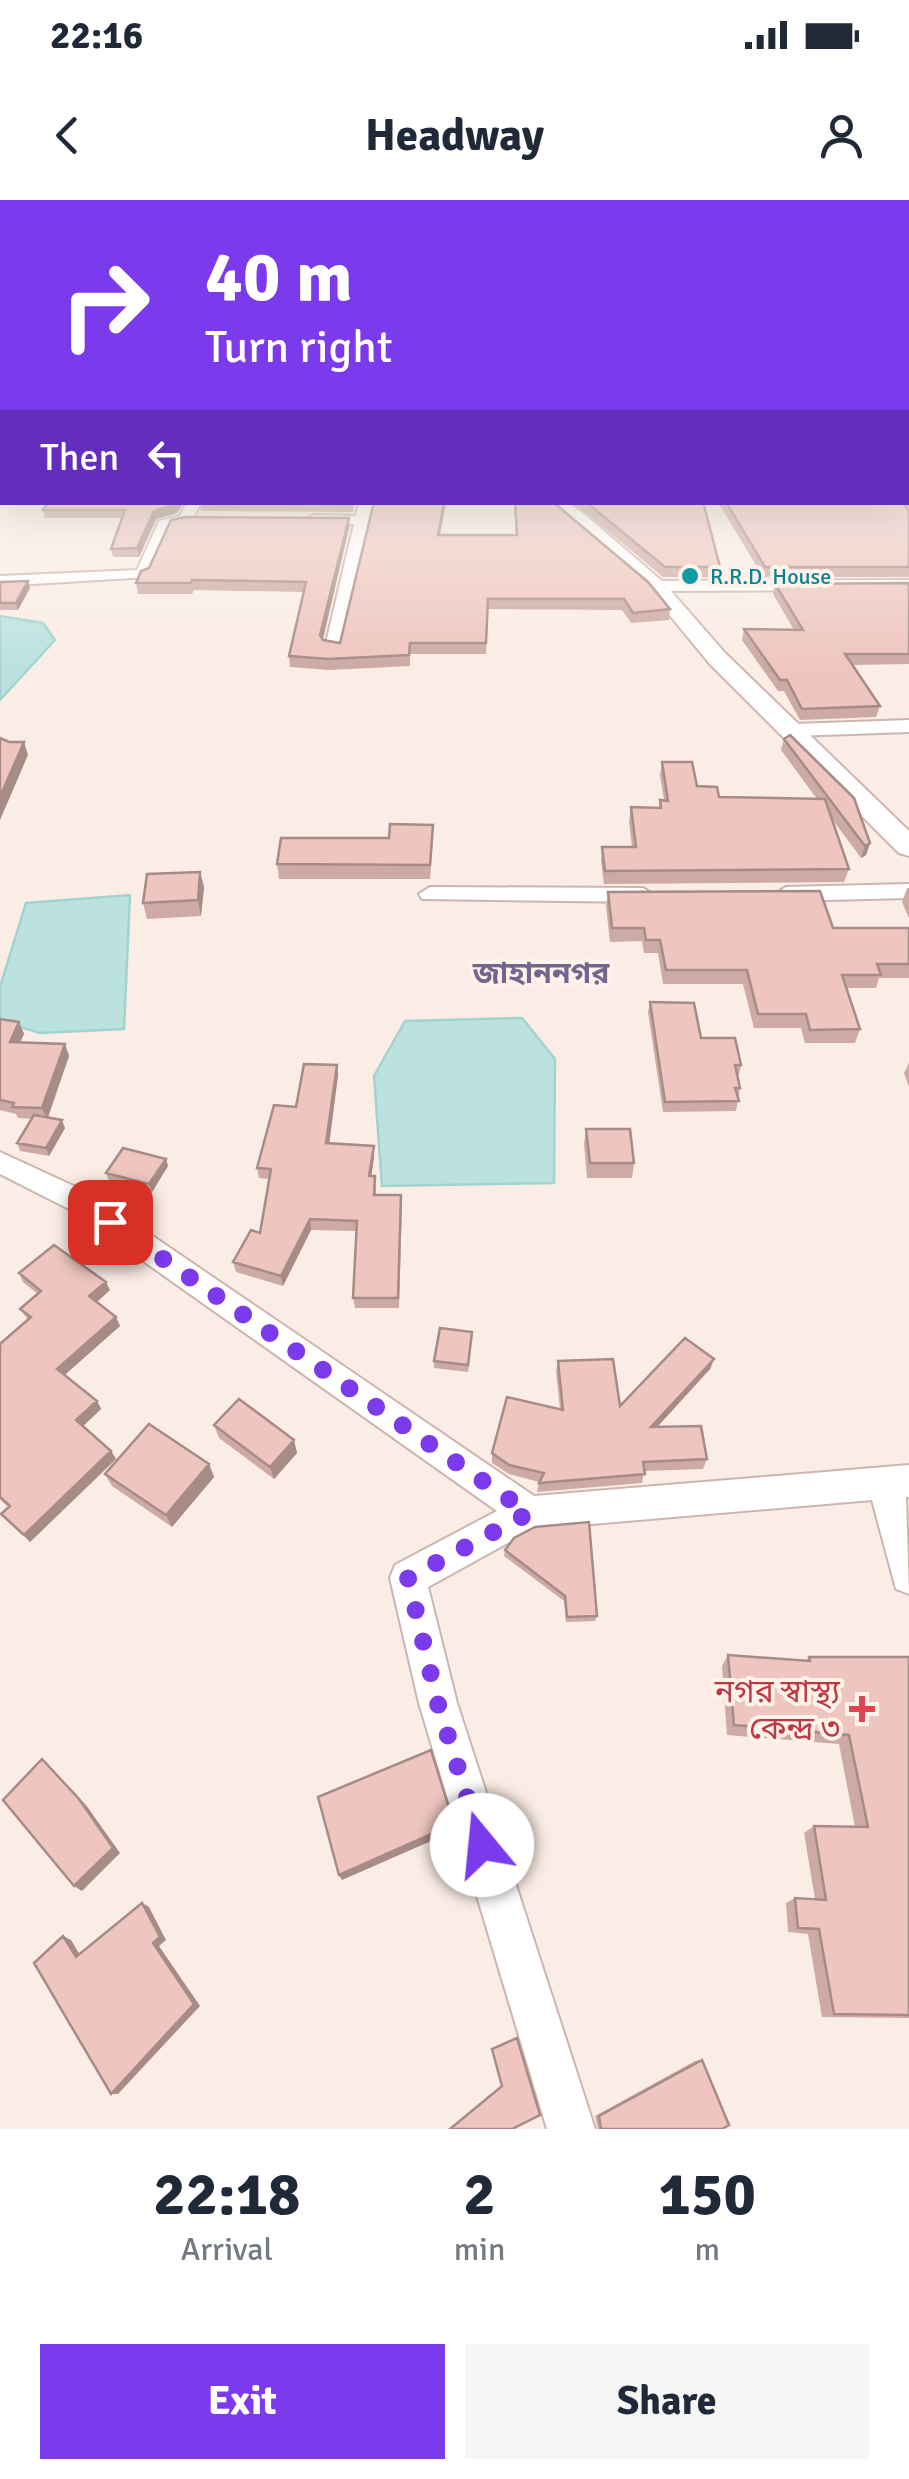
<!DOCTYPE html>
<html lang="en">
<head>
<meta charset="utf-8">
<style>
	:root { --surface:#fff; --page:#f6f6f7; --text:#1f2937; --muted:#747a83; --accent:#7c3aed }
	body { margin:0; font-family:Signika,"Noto Sans Bengali",sans-serif; background:var(--page); color:var(--text); height:100vh; display:flex; flex-direction:column; font-size:38px; white-space:nowrap }
	* { box-sizing:border-box; margin:0 }
	p { font-size:32px; color:var(--muted) }
	.icon { flex:none; width:55px; height:55px; fill:none; stroke:currentColor; stroke-width:2; stroke-linecap:round; stroke-linejoin:round }
	.map { position:relative; height:1929px; overflow:hidden }
	.side { display:flex; flex-direction:column; background:var(--surface); flex:1 }
	.side>* { flex:none }
	.banner { position:absolute; left:0px; top:0px; width:910px; height:305px; box-shadow:0 10px 40px #0002; background:#7c3aed; color:#fff; overflow:hidden }
	.pin { position:absolute; display:grid; place-items:center; width:85px; height:85px; color:#fff; margin:-42px; border-radius:20px; box-shadow:0 5px 15px #0006 }
	.me { position:absolute; width:110px; margin:-55px; rotate:343deg; stroke-linejoin:round; filter:drop-shadow(0 0 8px #0008) }
	.turn { display:flex; align-items:center; gap:35px; height:210px; padding:0 40px; font-size:45px }
	.turn .icon { width:130px; height:130px; stroke-width:2.5 }
	.turn b { display:block; font-size:70px; line-height:85px }
	.then { display:flex; align-items:center; height:95px; padding:0 40px; background:#0003; gap:20px; font-size:38px }
	.eta { display:flex; justify-content:space-evenly; align-items:center; height:170px; text-align:center }
	.eta b { font-size:60px; font-weight:800; line-height:70px }
	.primary-button { display:flex; gap:20px; margin-top:auto; padding:20px 40px }
	.primary-button a { flex:1; height:115px; border-radius:0px; background:var(--accent); color:#fff; font-size:40px; font-weight:800; line-height:115px; text-align:center }
	.primary-button a+a { background:var(--page); color:var(--text) }
	.status { display:flex; justify-content:space-between; align-items:center; height:70px; padding:0 50px; background:var(--surface); direction:ltr }
	.status svg { height:28px; fill:currentColor }
	header { display:flex; justify-content:space-between; align-items:center; height:130px; padding:0 40px; background:var(--surface); font-size:45px; font-weight:800 }
	.map>svg:first-child { display:block }
</style>
</head>
<body>
<div class="status"><b>22:16</b><svg viewBox="0 0 49 12"><path d="M0 12V9h3v3zM5 12V6h3v6zM10 12V3h3v9zM15 12V0h3v12zM26 1h20v11H26zM47 4h2v5h-2z"/></svg></div>
<header><svg class="icon" aria-label="back" viewBox="0 0 24 24"><path d="M15 5l-7 7 7 7"/></svg>Headway<svg class="icon" aria-label="person" viewBox="0 0 24 24"><circle cx="12" cy="8" r="4"/><path d="M4 21q1-7 8-7t8 7"/></svg></header>
<div class="map">
<svg width="909" height="1929" viewBox="0 0 909 1929">
	<rect width="100%" height="100%" fill="#faede5"/>
	<path fill="#bbe2df" stroke="#a2d3cf" stroke-width="2.5" d="M0 416 43 423 55 440 0 500Z
		M130 695 124 829 40 833 0 821V787L26 703Z
		M522 818 555 859 554 983 382 986 374 876 405 821Z"/>
	<g fill="none" stroke-linecap="round" stroke-linejoin="round">
		<defs>
			<path id="street" d="M187 302H201L191 322 170 327 148 377 0 386V376L137 370 159 321 180 316Z
				M359 302H373L341 447 333 452 325 447 354 324 314 323 307 319 314 315 356 316Z
				M909 380V390L656 391 648 386 656 381Z
				M909 520V532L794 536 785 530 794 524Z
				M909 684V698L786 701 775 694 786 687Z
				M430 687 643 688 654 695 643 702 422 699 419 694Z
				M0 952 91 994 534 1296 909 1265V1297H906L909 1394 896 1389 872 1300 533 1329 428 1387 457 1503 595 1929H547L419 1503 390 1378 395 1365 497 1311 71 1010 0 974Z"/>
			<path id="secondary" d="M544 302H567L583 313 663 382 725 453 909 631V656L899 653 709 463 649 390Z"/>
		</defs>
		<use href="#street" stroke="#cdb5af" stroke-width="4"/>
		<use href="#secondary" stroke="#d0b4ad" stroke-width="4"/>
		<use href="#street" fill="#fff" fill-rule="evenodd"/>
		<use href="#secondary" fill="#fff" fill-rule="evenodd"/>
	</g>
	<path fill="#cdaaa4" d="M908 199H909L908 214 909 215V309H907L909 312V377H763L718 302H908Z
		M48 302H184L177 313 156 319 139 357H113L111 349 122 318H45L43 310Z
		M354 302 353 312 201 311 200 303Z
		M374 302H446L440 335H516L514 302H553L670 409 669 420 631 423 622 410 488 409 486 454H410V466L329 470 290 467 289 456 304 392 194 390 192 394H138L136 383 349 318V328L323 440 340 443Z
		M573 302H703L720 367 718 377H663Z
		M0 382 30 388 18 410H0Z
		M909 383V464L852 465 880 506 876 517 800 520 784 491H778L742 440 744 429 794 430 773 394 775 384Z
		M784 539 870 643 866 655 861 658 832 619 849 669 844 682 604 684 601 661 602 647H632L629 621 631 607 659 608 660 600H664L660 575 662 562 697 586 719 597 817 599 781 550Z
		M433 639 430 679H279L277 664Z
		M200 672 204 687 201 716 147 719 143 703Z
		M907 688H909V718L902 702Z
		M608 692 833 728H909V778H879L876 788H847L860 829 855 843H805L801 828H754L743 784H663L658 753H644L642 741 610 742 606 706Z
		M650 802 741 865 739 875H737L740 888 736 911 663 912 648 812Z
		M0 819 19 822 24 834 20 842 65 844 69 856 48 918 65 928 49 956 20 951 17 943 32 919 18 918 16 914 0 910Z
		M909 863V887L904 873Z
		M337 865 338 875 329 943 374 957 371 976 376 986V995L402 1005 399 1108H355L353 1098 356 1031 311 1030 283 1086 236 1072 233 1062 260 1033 269 979 259 978 257 968 296 907Z
		M586 929 634 963 632 978H587L584 944Z
		M166 959 168 966 152 992 109 981 106 973Z
		M19 1073 110 1090 97 1102 116 1117 120 1126 65 1175 97 1201 101 1209 83 1226 111 1251 116 1259 30 1342 1 1314 8 1307 0 1299V1144L28 1120 20 1109 38 1094 23 1082Z
		M472 1132 468 1172 434 1168V1161Z
		M714 1159 710 1169 657 1227 707 1259 703 1269 644 1271 642 1283 537 1292 539 1282 509 1274 492 1263V1253L560 1209 556 1171 558 1161 620 1206Z
		M214 1225 294 1240 297 1253 274 1279 219 1238Z
		M209 1264 214 1277 172 1327 112 1286 105 1274Z
		M505 1350 597 1416 595 1421 566 1422 564 1401 504 1356Z
		M728 1455 806 1461 809 1457H909V1818L822 1817 808 1734 788 1732 786 1703 795 1698 815 1699 804 1633 814 1626 855 1627 839 1544 727 1535 722 1466Z
		M702 1860 722 1929H598L595 1916 695 1861Z"/>
	<path fill="#a78b86" d="M177 302H184L177 313 156 319 139 357 137 348 154 311Z
		M444 302H446L438 345V335Z
		M349 318V328L321 446 320 435Z
		M28 381 30 388 18 410 16 403Z
		M24 542 28 555 0 620V597Z
		M870 643 866 655 861 658 865 646Z
		M200 672 204 687 201 716 198 700Z
		M19 822 24 834 15 853 10 842Z
		M65 844 69 856 47 919 42 908Z
		M337 865 338 875 328 953 326 943Z
		M62 920 65 928 49 956 46 948Z
		M374 946V957L370 986 369 976Z
		M166 959 168 966 152 992 149 984Z
		M310 1019 311 1030 283 1086 281 1076Z
		M106 1082 110 1090 93 1105 89 1096Z
		M116 1117 120 1126 62 1177 57 1169Z
		M714 1159 710 1169 648 1237 651 1227Z
		M97 1201 101 1209 81 1228 76 1220Z
		M294 1240 297 1253 274 1279 270 1267Z
		M111 1251 116 1259 30 1342 24 1335Z
		M209 1264 214 1277 172 1327 166 1315Z
		M42 1559 86 1605 120 1653 82 1691 74 1686Z
		M454 1624V1631L342 1680 339 1675Z
		M142 1703 149 1707 166 1740 159 1746 200 1806 118 1894H111L153 1743Z
		M63 1736 71 1740 83 1760 76 1757Z"/>
	<path fill="#eec6bf" stroke="#a78b86" stroke-width="2.5" d="M0 199H2V236H0Z
		M908 214 909 215V299H908Z
		M48 302H177L176 304 154 311 137 348 111 349 125 310H43Z
		M200 302H353L352 304Z
		M374 302H444L438 335H517L515 302H553L648 382 670 409 633 413 624 399H488L486 443H410L409 455 328 459 289 456 306 382 192 380 191 383H136L141 371 149 368 171 320 185 317 349 318 320 435 323 440 340 443Z
		M586 302H703L720 367H665Z
		M726 302H903L909 312V367H765Z
		M28 381 16 403H0V382Z
		M909 383V454H845L880 506 802 509 787 480H780L744 429 803 430 775 384Z
		M790 535 854 598 870 643 865 646 784 539Z
		M0 538 9 542H24L0 597Z
		M662 562H692L697 586 717 587 719 597 825 599 849 669 605 671 602 647H636L631 607 661 608 660 600 668 601Z
		M390 624 433 625 430 665 277 664 281 638H389Z
		M200 672 198 700 143 703 147 674Z
		M820 691 833 728H909V764H877L881 775H842L860 829 810 830 806 814H758L747 770H666L660 740H646L644 728H612L608 692Z
		M650 802 694 803 701 838H735L741 865H735L740 888H735L739 901 665 902Z
		M0 819 19 822 10 842 65 844 42 908 12 907 14 903 0 900Z
		M304 864 337 865 326 943 374 946 369 976H375L374 995H401L398 1098H353L357 1021 310 1019 281 1076 233 1062 251 1030 260 1033 271 969 257 968 274 905 296 907Z
		M34 915 62 920 46 948 17 943Z
		M586 929H630L634 963H590Z
		M123 948 166 959 149 984 106 973Z
		M54 1045 106 1082 89 1096 116 1117 57 1169 97 1201 76 1220 111 1251 24 1335 1 1314 10 1306 0 1297V1144L31 1117 20 1109 41 1091 19 1073Z
		M440 1128 472 1132 468 1165 434 1161Z
		M685 1138 714 1159 651 1227 701 1226 707 1259 643 1262 645 1274 539 1283 544 1273 509 1265 492 1253 507 1197 563 1210 558 1161 613 1159 620 1206Z
		M239 1199 294 1240 270 1267 214 1225Z
		M149 1224 209 1264 166 1315 105 1274Z
		M589 1322 597 1416 567 1417 565 1396 505 1350 514 1338 535 1327Z
		M728 1455 810 1461 809 1457H909V1815L834 1814 819 1729 798 1728 795 1698 826 1700 814 1626 868 1627 849 1535 734 1525Z
		M431 1550 454 1624 339 1675 318 1597Z
		M42 1559 79 1599 113 1648 74 1686 3 1600Z
		M142 1703 160 1737 153 1743 194 1804 111 1894 34 1763 63 1736 76 1757Z
		M517 1838 540 1915 512 1929H450L502 1886 492 1849Z
		M702 1860 729 1925 722 1929H601L599 1916Z"/>
	<linearGradient id="sky" x2="0" y2="1"><stop stop-color="#96c6e4"/><stop offset="0.42" stop-color="#fdf7f3"/><stop offset="1" stop-color="#fdf7f3" stop-opacity="0"/></linearGradient>
	<rect width="909" height="469" fill="url(#sky)"/>
	<g fill="none" stroke-linecap="round" stroke-linejoin="round">
		<path stroke="#7c3aed" stroke-width="18" stroke-dasharray="0 32.4" d="M110 1022 529 1313 408 1378 438 1504 482 1645"/>
	</g>
	<circle fill="#0f9aa8" stroke="#fef2eb" stroke-width="4" cx="690" cy="376" r="10"/>
	<path fill="#e0444e" stroke="#fef2eb" stroke-width="4" d="M857 1494h10v10h10v10h-10v10h-10v-10h-10v-10h10z"/>
	<g text-anchor="middle" stroke-width="8" stroke-linejoin="round" paint-order="stroke">
		<g font-size="22" fill="#0d838f" stroke="#fef2eb" text-anchor="start">
			<text x="710" y="384">R.R.D. House</text>
		</g>
		<g font-size="30" font-weight="bold" fill="#76648d" stroke="#fef2eb">
			<text x="541" y="783">জাহাননগর</text>
		</g>
		<g font-size="32" fill="#be3a42" stroke="#fef2eb" text-anchor="end">
			<text x="840" y="1502">নগর স্বাস্থ্য<tspan x="840" dy="37">কেন্দ্র ৩</tspan></text>
		</g>
	</g>
</svg>
<div class="pin" style="left:110px;top:1022px;background:#d93025"><svg class="icon" aria-label="arrive" viewBox="0 0 24 24"><path d="M6 21V4h12l-3 4 3 4H6"/></svg></div>
<svg class="me" style="left:482px;top:1645px" viewBox="-20 -20 40 40"><circle r="19" fill="#fff"/><path d="M0-13L10 11 0 6-10 11z" fill="#7c3aed"/></svg>
<div class="banner">
<div class="turn"><svg class="icon" aria-label="right" viewBox="0 0 24 24"><path d="M7 20v-9h11M14 6l5 5-5 5"/></svg><div><b>40 m</b>Turn right</div></div>
<div class="then">Then<svg class="icon" aria-label="left" viewBox="0 0 24 24"><path d="M17 20v-9H6M10 6l-5 5 5 5"/></svg></div>
</div>
</div>
<section class="side">
<div class="eta">
<div><b>22:18</b><p>Arrival</p></div>
<div><b>2</b><p>min</p></div>
<div><b>150</b><p>m</p></div>
</div>
<div class="primary-button"><a>Exit</a><a>Share</a></div>
</section>
</body>
</html>
